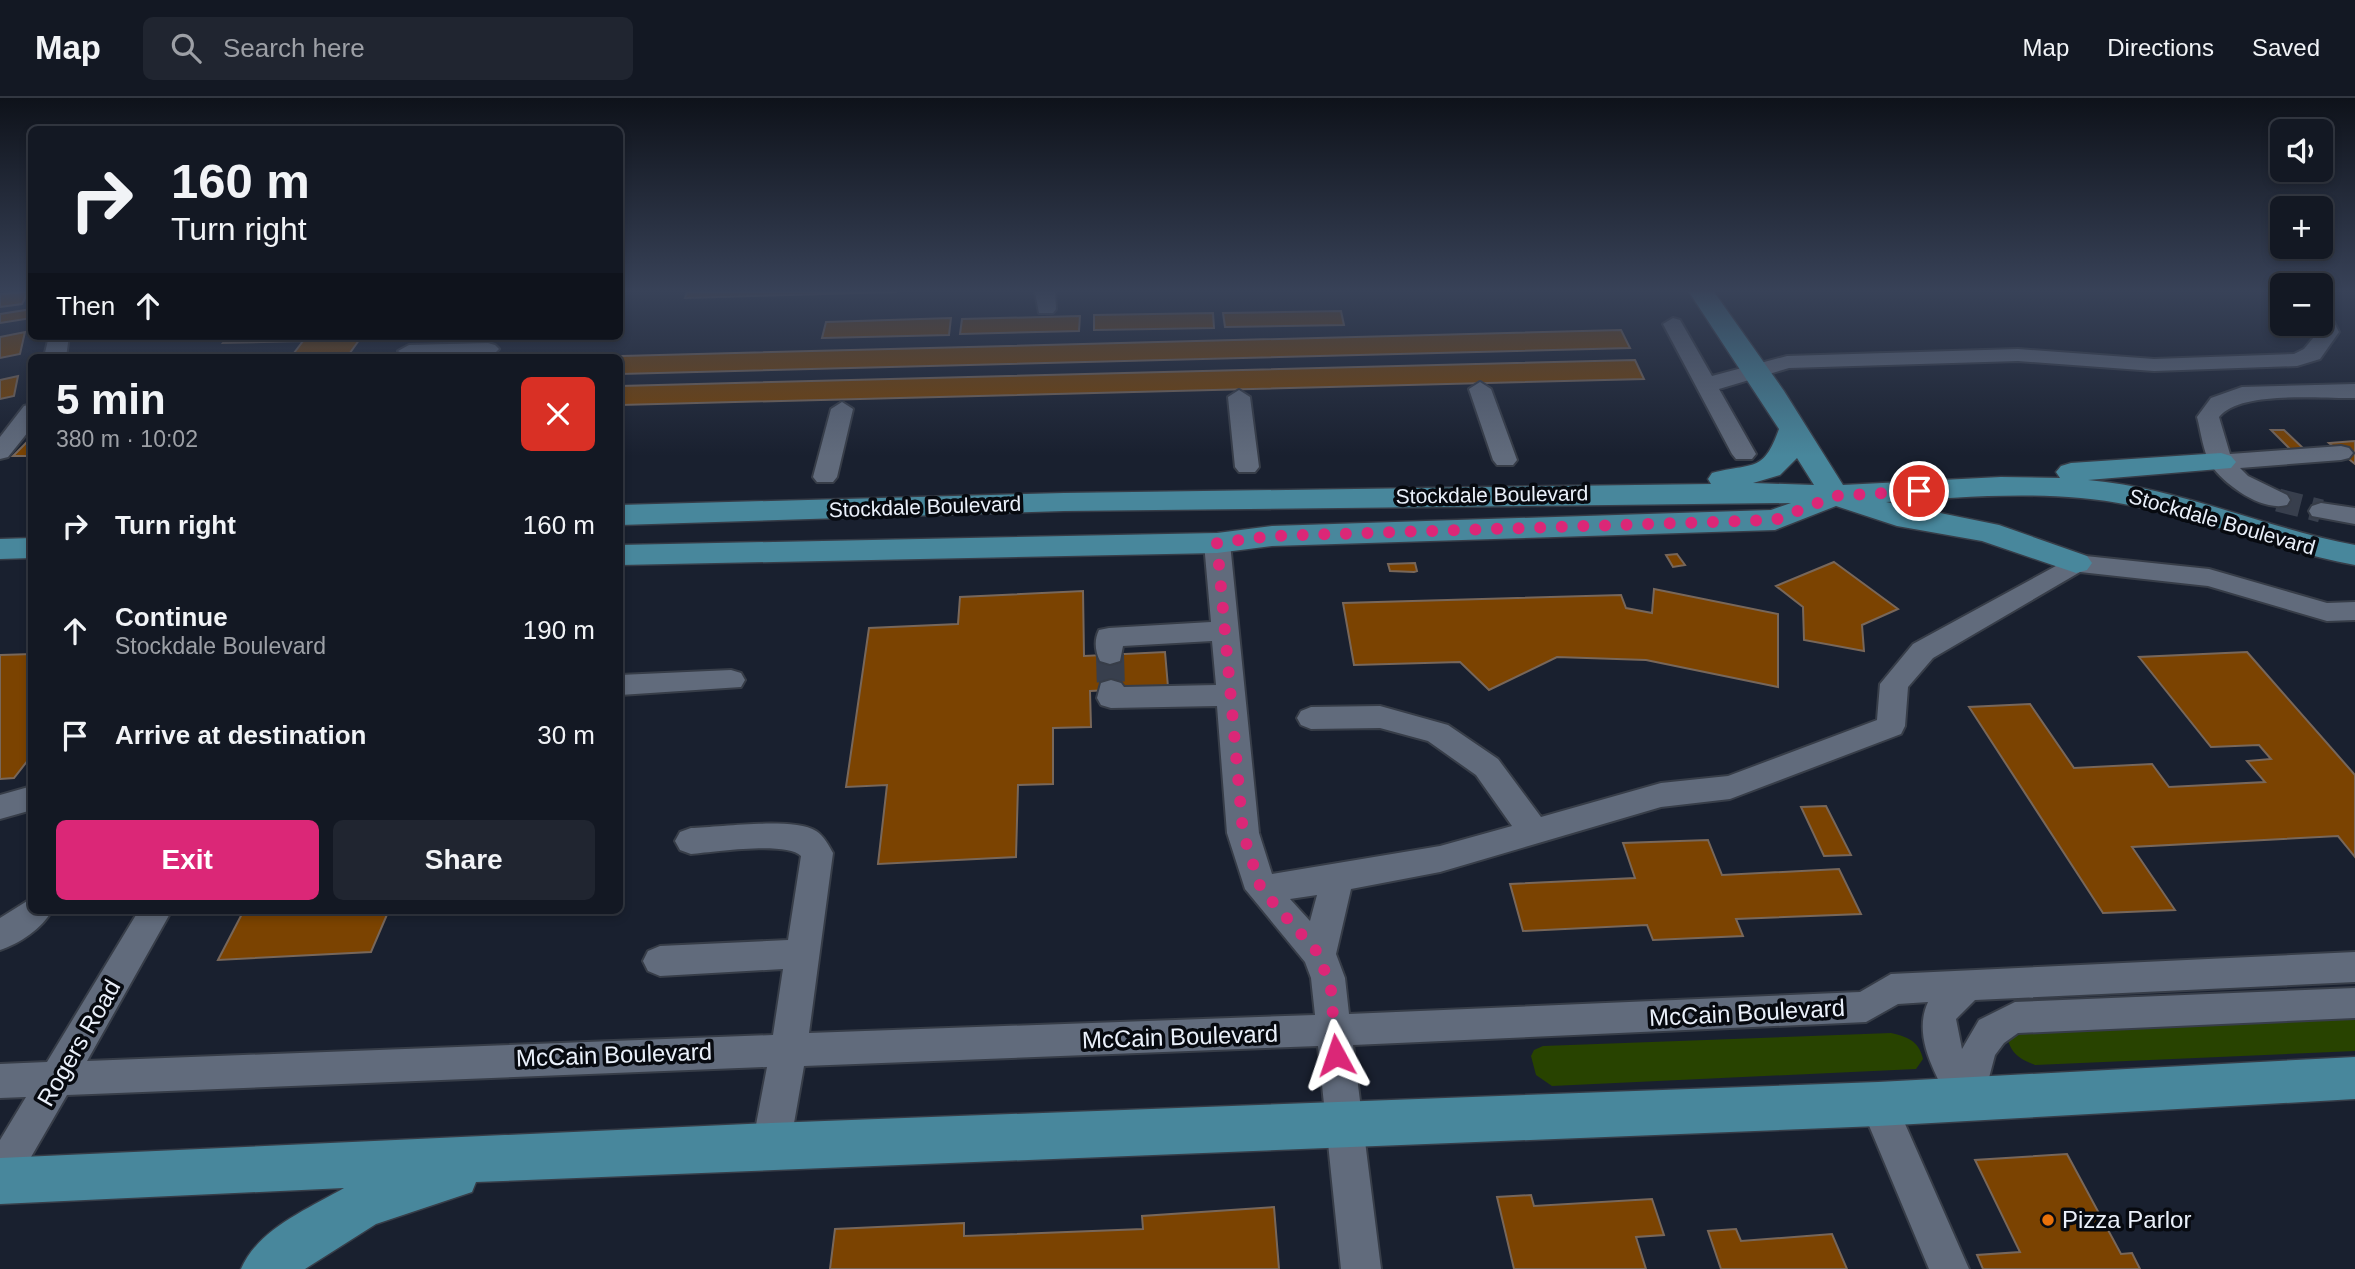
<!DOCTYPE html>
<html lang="en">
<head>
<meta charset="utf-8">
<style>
	:root { --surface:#131823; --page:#202530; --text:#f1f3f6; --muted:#9da0a6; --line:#323741; --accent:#db2777 }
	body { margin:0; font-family:Arial,sans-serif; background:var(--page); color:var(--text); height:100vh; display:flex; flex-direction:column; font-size:26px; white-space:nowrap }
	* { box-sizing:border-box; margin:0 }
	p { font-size:23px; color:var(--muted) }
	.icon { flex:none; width:38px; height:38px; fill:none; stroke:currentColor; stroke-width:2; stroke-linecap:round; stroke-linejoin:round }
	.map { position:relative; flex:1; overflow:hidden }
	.side { position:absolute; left:28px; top:256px; width:595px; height:560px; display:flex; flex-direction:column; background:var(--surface); border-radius:10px; box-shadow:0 4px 10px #0003,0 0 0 2px var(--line) }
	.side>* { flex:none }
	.hud { position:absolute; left:28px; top:28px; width:595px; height:214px; border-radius:10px; box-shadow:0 4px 10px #0003,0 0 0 2px var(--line); background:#131823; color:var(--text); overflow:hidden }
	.tools { position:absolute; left:2270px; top:21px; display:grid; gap:14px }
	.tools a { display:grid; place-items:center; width:63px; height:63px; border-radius:10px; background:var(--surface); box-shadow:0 4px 10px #0003,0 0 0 2px var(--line); font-size:35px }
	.pin { position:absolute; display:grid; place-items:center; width:60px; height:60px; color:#fff; margin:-30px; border:4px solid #fff; border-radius:50%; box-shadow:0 2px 7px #0007 }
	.me { position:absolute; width:77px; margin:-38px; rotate:355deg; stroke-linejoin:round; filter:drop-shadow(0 0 5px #0008) }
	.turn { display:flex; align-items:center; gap:24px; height:147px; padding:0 28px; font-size:32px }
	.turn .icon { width:91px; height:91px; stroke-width:2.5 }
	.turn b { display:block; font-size:49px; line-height:60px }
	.then { display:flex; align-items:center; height:66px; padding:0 28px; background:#0003; gap:14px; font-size:26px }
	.round { display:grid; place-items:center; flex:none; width:74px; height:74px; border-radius:10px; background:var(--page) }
	.overview { display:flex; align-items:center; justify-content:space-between; height:119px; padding:0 28px }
	h1 { font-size:42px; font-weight:600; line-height:52px }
	.action { display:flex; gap:14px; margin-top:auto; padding:14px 28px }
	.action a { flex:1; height:80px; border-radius:10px; background:var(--accent); color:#fff; font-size:28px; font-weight:600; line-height:80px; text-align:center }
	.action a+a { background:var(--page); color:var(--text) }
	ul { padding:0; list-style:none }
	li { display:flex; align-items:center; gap:21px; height:105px; padding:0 28px }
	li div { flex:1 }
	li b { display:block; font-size:26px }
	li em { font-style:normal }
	header { display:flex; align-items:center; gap:42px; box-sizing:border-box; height:98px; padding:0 35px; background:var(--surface); border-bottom:2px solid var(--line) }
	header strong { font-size:33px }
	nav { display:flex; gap:38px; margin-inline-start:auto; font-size:24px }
	.search { width:490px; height:63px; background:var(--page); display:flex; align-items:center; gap:18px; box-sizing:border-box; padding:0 24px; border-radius:10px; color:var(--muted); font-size:26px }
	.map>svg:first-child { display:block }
</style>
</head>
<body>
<header>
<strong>Map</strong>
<div class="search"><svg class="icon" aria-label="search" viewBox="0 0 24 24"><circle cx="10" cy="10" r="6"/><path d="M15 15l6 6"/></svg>Search here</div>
<nav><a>Map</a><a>Directions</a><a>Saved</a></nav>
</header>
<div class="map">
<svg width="2355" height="1171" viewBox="0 0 2355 1171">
	<rect width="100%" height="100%" fill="#19202f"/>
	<path fill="#284300" d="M2355 915V953L2035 967C2017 960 2010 954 2006 935Z
		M1891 935C1908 939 1919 943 1923 961L1916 971 1552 988 1536 977 1531 958 1534 952 1543 948Z"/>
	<path fill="#7b4301" stroke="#78675a" stroke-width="2" d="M28 194 22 206 0 209V196Z
		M687 194H897L685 200Z
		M32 211V220L0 225V216Z
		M1341 213 1344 227 1225 229 1223 215Z
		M1213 215 1214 230 1094 232V217Z
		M1080 218 1079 233 960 236 962 221Z
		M951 220 949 237 822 240 826 224Z
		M1621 232 1630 250 620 276V259H583Z
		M25 234 20 256 0 260V239Z
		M229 238H362L347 259H291L303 243 223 245Z
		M1635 262 1644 281 620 307V288Z
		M18 278 14 298 0 301V282Z
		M2271 332H2284L2304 351H2290Z
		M32 339V358H13Z
		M2355 343V366L2329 345Z
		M1677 456 1685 467 1673 469 1666 457Z
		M1834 464 1898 511 1862 527 1864 553 1804 542 1803 509 1776 488Z
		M1415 465 1417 473 1414 474 1390 473 1388 466Z
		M1654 491 1778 516V589L1646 562 1557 559 1489 592 1460 564 1354 567 1343 505 1621 497 1626 510 1652 515Z
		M1083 493 1084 558 1165 554 1168 589 1090 593 1091 629 1053 630V686L1018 687 1016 759 878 766 887 687 846 689 869 530 958 526 960 499Z
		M2247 554 2355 677V759L2338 738 2132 749 2175 812 2103 815 1969 609 2030 606 2074 670 2152 666 2169 689 2265 684 2247 663 2271 661 2259 647 2211 649 2139 559Z
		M32 556V657L14 680 0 681V557Z
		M1826 708 1851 757 1824 758 1801 709Z
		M1708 742 1722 777 1839 771 1861 816 1736 821 1743 838 1653 842 1647 827 1523 833 1510 786 1635 780 1623 745Z
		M244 812H389L371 854 218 862Z
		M2067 1056 2121 1156 2132 1155 2140 1171H1983L1977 1157 2020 1154 1975 1062Z
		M1531 1097 1534 1108 1652 1101 1664 1137 1636 1139 1646 1171H1514L1497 1099Z
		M1274 1109 1279 1171H830L835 1131 964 1125V1138L1143 1131 1142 1118Z
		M1736 1131 1741 1143 1832 1136 1847 1171H1721L1708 1133Z"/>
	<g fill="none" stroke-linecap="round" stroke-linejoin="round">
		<path stroke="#383f4d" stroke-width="23" stroke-dasharray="23 11" stroke-linecap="butt" d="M2278 402 2321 413"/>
		<path stroke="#383f4d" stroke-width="28" stroke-dasharray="28 14" stroke-linecap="butt" d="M1110 556 1111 592"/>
		<defs>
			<path id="minor" d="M1035 194H1055L1056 211 1053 215H1039Z
				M2320 209 2327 211 2339 234 2320 261 2297 268 2154 273 2018 263 1789 270 1719 291 1756 356 1752 361H1736L1732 356 1663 226 1673 220 1680 222 1712 278 1787 258 2018 251 2154 261 2294 256 2304 251 2318 234 2315 226H2320Z
				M49 238H69L66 259H44Z
				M488 245 495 247 499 251 495 255 408 259 398 253 409 247Z
				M1480 284 1491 291 1517 362 1513 367H1497L1493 362 1469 291Z
				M2355 286V300C2321 301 2241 292 2219 319L2230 356 2341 348 2349 350 2353 355 2349 360 2341 362 2240 370 2248 378 2287 397 2290 402 2287 407C2262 414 2225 387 2211 367 2203 354 2201 334 2197 319L2211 300 2242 289Z
				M1239 292 1250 299 1259 369 1255 374H1239L1235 369 1228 299Z
				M842 304 853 311 837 379 833 384H817L813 379 831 311Z
				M32 306V329L8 359 0 361V339L24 308Z
				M2321 405 2355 410V426L2312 418 2309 413 2312 408Z
				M1217 437 1226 439 1230 445 1259 735 1272 776 1440 748 1512 728 1476 677 1428 643 1380 630 1311 631 1301 627 1297 620 1301 613 1311 609 1380 608 1448 627 1498 661 1541 719 1661 685 1728 678 1877 622 1880 586 1913 546 2076 457 2209 471 2327 505 2355 504V522L2327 523 2208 488 2080 474 1933 560 1908 589 1905 628 1901 636 1730 701 1661 709 1440 774 1351 791 1336 856 1345 880 1349 916 1860 894 1891 876 2355 854V884L1975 902 1956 921 1962 951 1979 922 2015 904 2355 890V920L2018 935 2004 945 1995 957 1980 1014 1967 1019 1954 1014C1939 980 1911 941 1928 904L1898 906 1866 924 1353 947 1381 1171H1341L1318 948 804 968 790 1048 784 1061 771 1066 758 1061 752 1048 767 969 67 997 13 1090 0 1096V1042L26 999 0 1000V966L47 964 139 812H172L87 963 773 937 783 871 660 878 648 873 643 863 648 853 660 848 788 842 801 758C787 743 713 754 691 756L680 752 675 743 680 734 691 730C719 729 794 719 816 733 824 738 829 748 833 755L809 935 1315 917 1311 880 1305 864 1245 791 1227 735 1217 608 1111 610 1101 607 1097 600 1101 585 1111 582 1121 585 1124 589 1216 587 1212 543 1123 548 1120 563 1110 566 1100 563C1095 553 1094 542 1099 532L1109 530 1211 524 1204 445 1208 439ZM1317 797 1310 823 1290 801Z
				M731 572 741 575 745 582 741 589 620 597V577Z
				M32 688V712L0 721V697Z
				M32 800V812H52C43 830 19 846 0 852V820Z
				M1878 989 1891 994 1969 1171H1929L1860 1006 1865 994Z"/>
			<path id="major" d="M1689 194H1714L1784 293 1843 387 2001 379 2060 380 2056 374 2061 368 2071 365 2221 355 2231 358 2236 364 2231 370 2088 382C2180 390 2265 430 2355 447V467C2278 453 2206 421 2129 407 2049 391 1967 399 1886 404L1999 427 2087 458 2092 465 2087 472 2076 475 1982 443 1897 428 1836 408 1775 432 1272 448 1217 455 620 467V447L1217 435 1272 428 1771 412 1791 405 1064 413 620 427V407L1064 395 1711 386 1708 381 1712 375C1753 364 1763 376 1779 331ZM1797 360 1814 387 1753 385 1780 377Z
				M32 440V460L0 461V441Z
				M2355 959V1001L1878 1028 476 1084 472 1094 376 1126 305 1171H241C258 1131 308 1111 344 1090L0 1106V1060L771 1025 1878 984Z"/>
		</defs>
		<use href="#minor" stroke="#373d48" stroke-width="4"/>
		<use href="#major" stroke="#373d48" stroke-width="3"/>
		<use href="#minor" fill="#616b7c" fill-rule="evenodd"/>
		<use href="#major" fill="#48879c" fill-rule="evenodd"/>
	</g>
	<linearGradient id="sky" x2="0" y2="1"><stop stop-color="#0e121a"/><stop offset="0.54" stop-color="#384258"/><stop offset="1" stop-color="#384258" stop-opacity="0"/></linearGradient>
	<rect width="2355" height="358" fill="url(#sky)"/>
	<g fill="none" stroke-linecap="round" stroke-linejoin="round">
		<path stroke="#db2777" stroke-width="12" stroke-dasharray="0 21.6" d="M1336 957 1331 892 1319 856 1261 791 1243 735 1217 445 1272 438 1775 422 1835 398 1919 393"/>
	</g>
	<circle fill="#e8710a" stroke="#070a10" stroke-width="2.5" cx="2048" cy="1122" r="7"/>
	<g text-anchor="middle" stroke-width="7" stroke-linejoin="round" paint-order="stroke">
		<g font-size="21" fill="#eaf0fa" stroke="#070a10">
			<text transform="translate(1492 397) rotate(-1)" y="7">Stockdale Boulevard</text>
			<text transform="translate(925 409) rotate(-2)" y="7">Stockdale Boulevard</text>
			<text transform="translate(2222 424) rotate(16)" y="7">Stockdale Boulevard</text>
		</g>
		<g font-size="24" fill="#eaf0fa" stroke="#070a10">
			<text transform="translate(1747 915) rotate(-3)" y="8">McCain Boulevard</text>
			<text transform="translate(1180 939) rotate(-2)" y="8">McCain Boulevard</text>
			<text transform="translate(79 945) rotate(-60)" y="8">Rogers Road</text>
			<text transform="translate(614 957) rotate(-2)" y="8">McCain Boulevard</text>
		</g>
		<g font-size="24" fill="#eaf0fa" stroke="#070a10" text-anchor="start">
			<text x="2062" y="1130">Pizza Parlor</text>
		</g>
	</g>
</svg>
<div class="tools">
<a><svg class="icon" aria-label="sound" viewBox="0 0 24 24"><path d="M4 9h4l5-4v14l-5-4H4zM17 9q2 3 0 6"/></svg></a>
<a>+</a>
<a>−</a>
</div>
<div class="pin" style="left:1919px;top:393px;background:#d93025"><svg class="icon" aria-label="arrive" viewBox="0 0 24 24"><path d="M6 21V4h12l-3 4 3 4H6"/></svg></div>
<svg class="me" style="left:1336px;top:957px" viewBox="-20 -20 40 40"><path d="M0-17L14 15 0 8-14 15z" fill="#db2777" stroke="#fff" stroke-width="4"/></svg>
<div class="hud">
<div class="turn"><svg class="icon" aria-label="right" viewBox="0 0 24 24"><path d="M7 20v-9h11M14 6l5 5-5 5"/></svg><div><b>160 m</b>Turn right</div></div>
<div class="then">Then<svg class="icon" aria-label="ahead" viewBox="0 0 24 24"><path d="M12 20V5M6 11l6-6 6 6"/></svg></div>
</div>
<section class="side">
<div class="overview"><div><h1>5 min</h1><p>380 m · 10:02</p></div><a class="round" style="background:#d93025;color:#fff"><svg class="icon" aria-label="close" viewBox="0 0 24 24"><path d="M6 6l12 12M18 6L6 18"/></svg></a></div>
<ul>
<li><svg class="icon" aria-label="right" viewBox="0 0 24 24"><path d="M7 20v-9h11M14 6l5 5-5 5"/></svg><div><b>Turn right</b></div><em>160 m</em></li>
<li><svg class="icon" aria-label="ahead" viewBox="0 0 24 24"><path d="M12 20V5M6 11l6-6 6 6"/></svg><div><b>Continue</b><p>Stockdale Boulevard</p></div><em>190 m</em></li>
<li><svg class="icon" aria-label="arrive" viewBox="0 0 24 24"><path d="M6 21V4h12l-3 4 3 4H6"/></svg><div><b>Arrive at destination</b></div><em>30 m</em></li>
</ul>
<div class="action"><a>Exit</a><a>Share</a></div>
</section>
</div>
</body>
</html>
